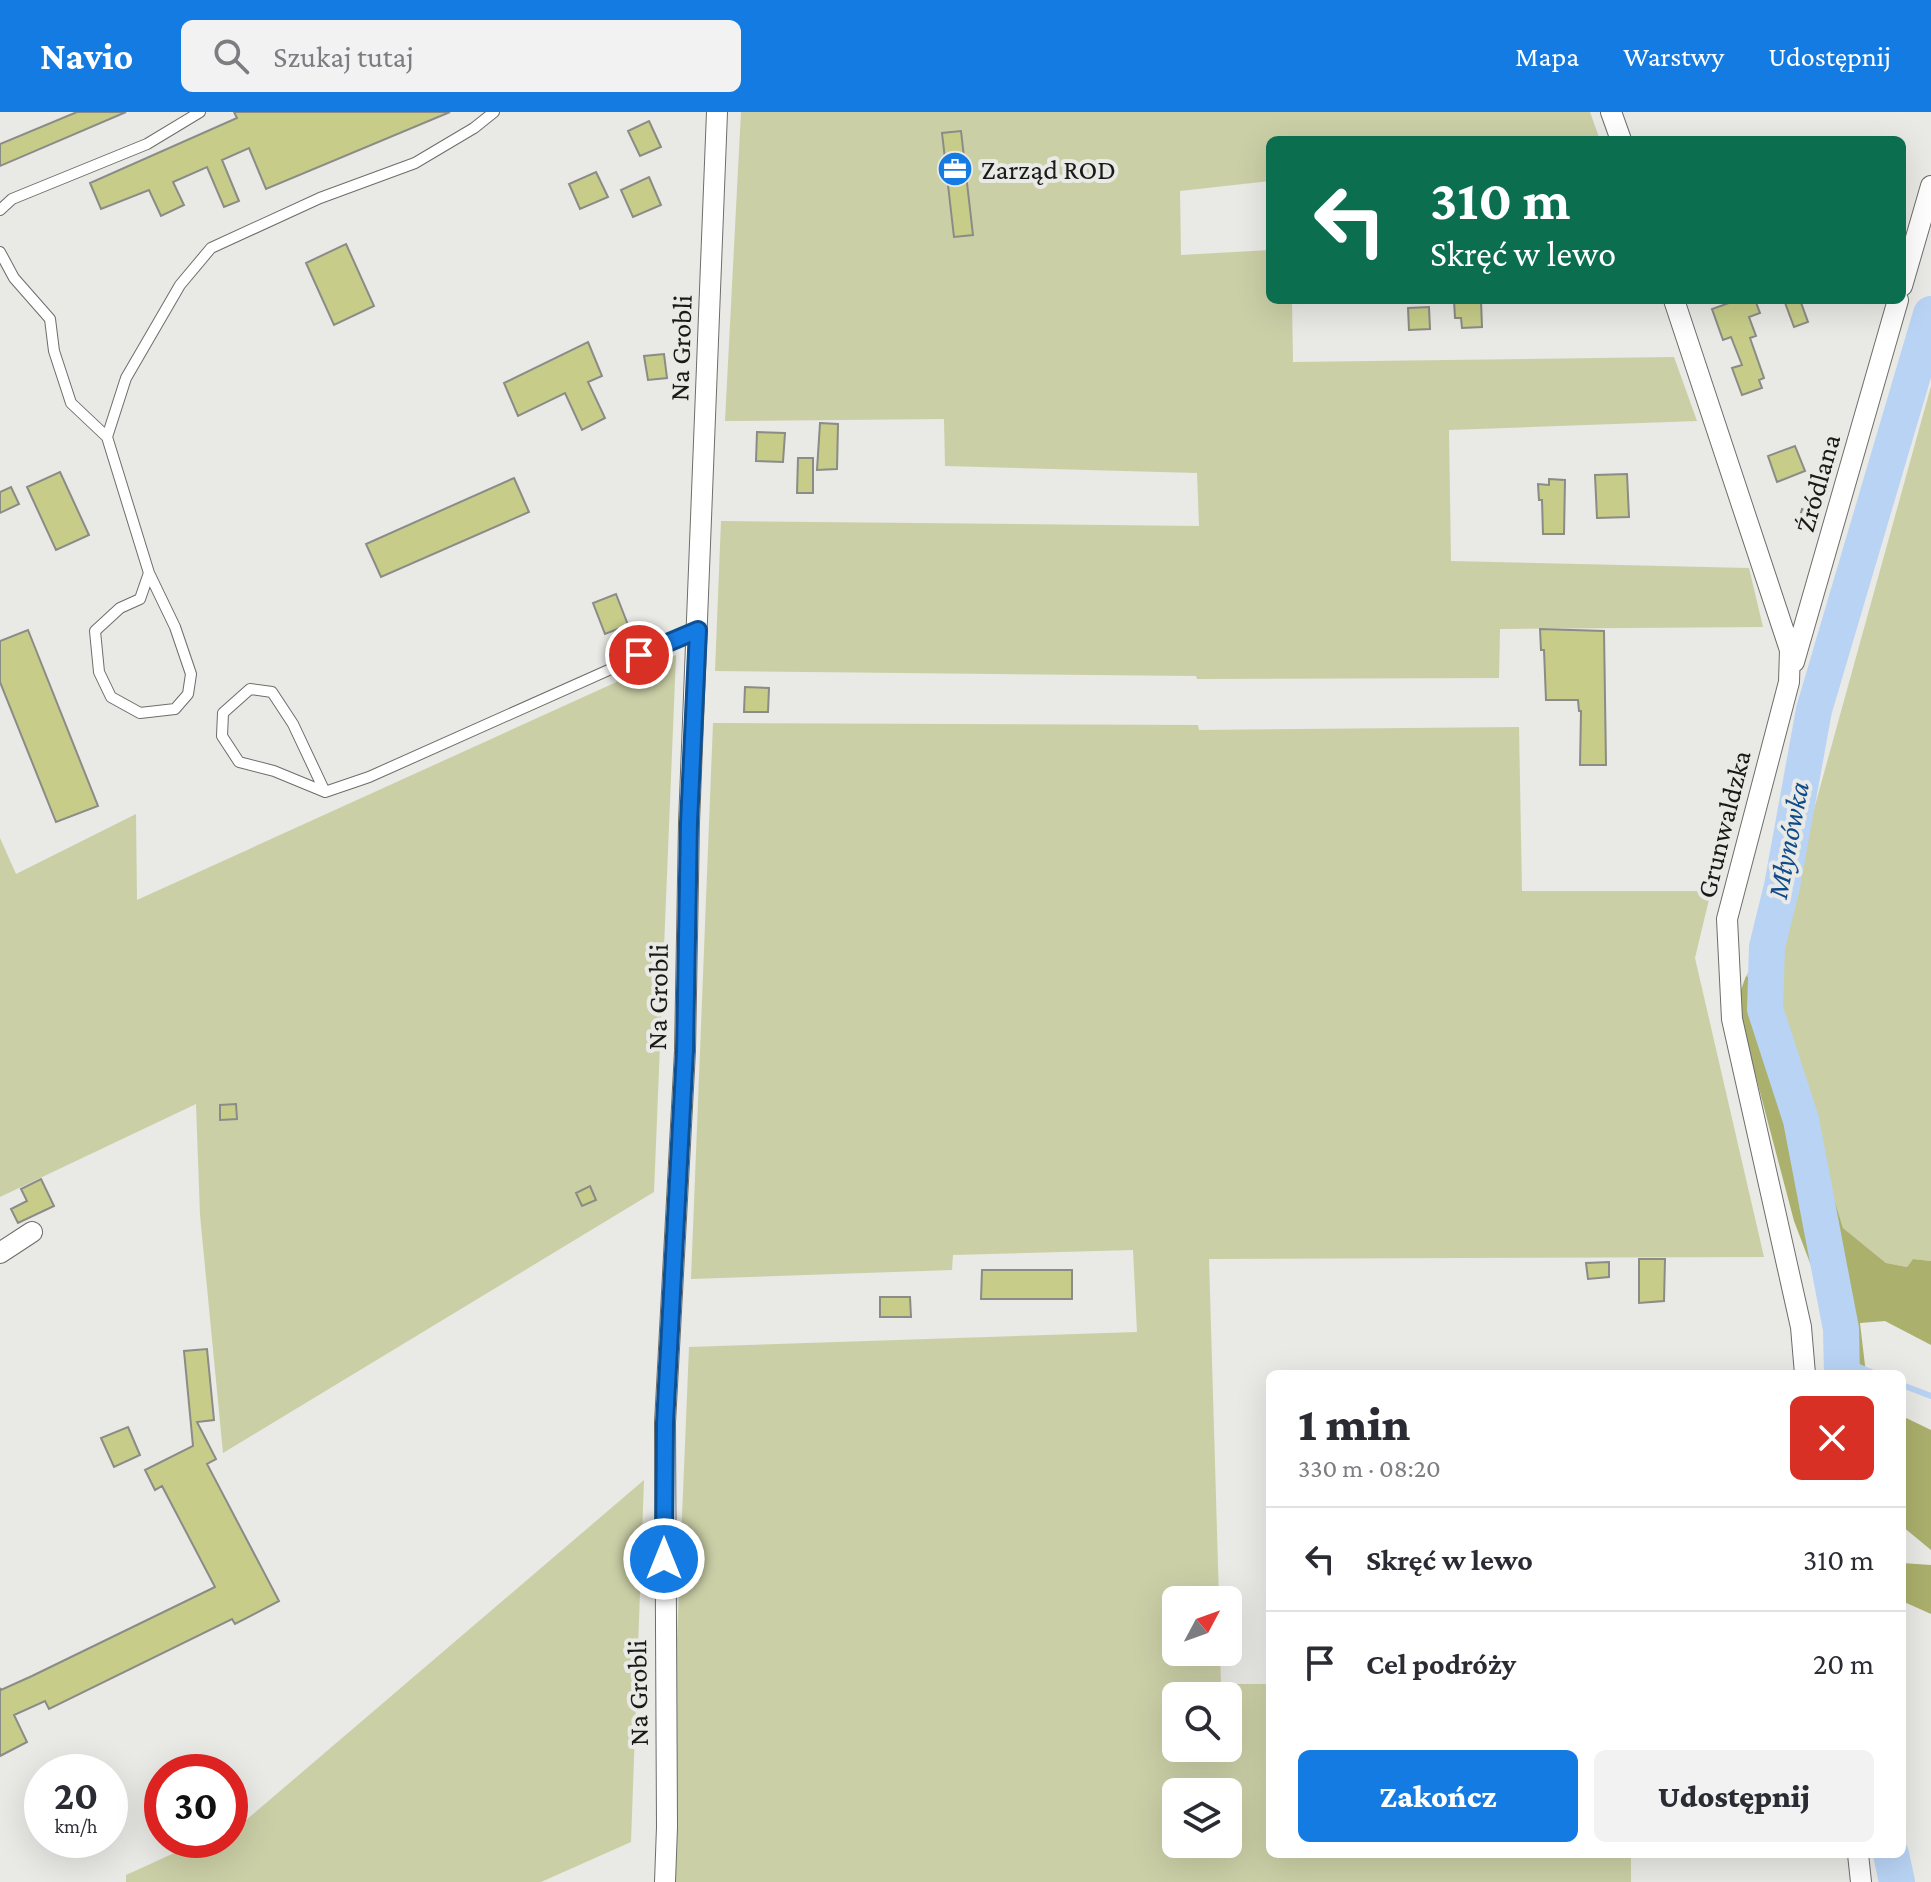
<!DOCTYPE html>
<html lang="pl">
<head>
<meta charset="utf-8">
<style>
	:root { --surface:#fff; --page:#f2f2f3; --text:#2b2b33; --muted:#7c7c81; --line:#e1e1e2; --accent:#147be3 }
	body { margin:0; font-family:"Crimson Pro",serif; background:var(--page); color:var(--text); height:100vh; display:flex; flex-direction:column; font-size:30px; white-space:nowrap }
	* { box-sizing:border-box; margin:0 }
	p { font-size:26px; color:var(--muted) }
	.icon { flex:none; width:44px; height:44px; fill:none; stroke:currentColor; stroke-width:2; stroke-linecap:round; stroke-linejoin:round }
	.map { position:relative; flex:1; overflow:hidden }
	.side { position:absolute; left:1266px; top:1258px; width:640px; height:488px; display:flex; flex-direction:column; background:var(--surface); border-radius:12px; box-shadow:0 8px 32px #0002 }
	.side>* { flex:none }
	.banner { position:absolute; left:1266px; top:24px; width:640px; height:168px; border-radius:12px; box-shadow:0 8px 32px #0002; background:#0b6e4f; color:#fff; overflow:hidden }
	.needle { width:52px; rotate:49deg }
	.controls { position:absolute; left:1162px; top:1474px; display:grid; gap:16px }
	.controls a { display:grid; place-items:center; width:80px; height:80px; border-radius:12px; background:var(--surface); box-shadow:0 8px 32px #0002; font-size:40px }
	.speed { position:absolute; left:24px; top:1642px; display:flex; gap:16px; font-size:40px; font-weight:700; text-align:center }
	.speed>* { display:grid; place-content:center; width:104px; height:104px; border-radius:50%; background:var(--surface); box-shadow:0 8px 32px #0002; line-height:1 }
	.speed small { font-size:20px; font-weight:400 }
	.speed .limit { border:12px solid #d22; background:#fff; color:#111 }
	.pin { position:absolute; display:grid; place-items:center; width:68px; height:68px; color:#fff; margin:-34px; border:4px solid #fff; border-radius:50%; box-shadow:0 2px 8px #0007 }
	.me { position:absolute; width:88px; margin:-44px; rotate:0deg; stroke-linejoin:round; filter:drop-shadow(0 0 6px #0008) }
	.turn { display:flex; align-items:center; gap:28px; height:168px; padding:0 32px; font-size:36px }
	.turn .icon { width:104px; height:104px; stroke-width:2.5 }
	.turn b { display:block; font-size:56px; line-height:68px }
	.round { display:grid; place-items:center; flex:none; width:84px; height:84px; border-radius:12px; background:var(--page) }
	.headline { display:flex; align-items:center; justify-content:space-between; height:136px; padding:0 32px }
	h1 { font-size:48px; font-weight:800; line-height:60px }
	.button { display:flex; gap:16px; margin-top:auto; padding:16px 32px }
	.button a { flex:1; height:92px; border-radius:12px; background:var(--accent); color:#fff; font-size:32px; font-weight:800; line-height:92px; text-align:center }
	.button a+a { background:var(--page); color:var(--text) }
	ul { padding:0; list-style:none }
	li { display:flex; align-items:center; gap:24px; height:104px; padding:0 32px; border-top:2px solid var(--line) }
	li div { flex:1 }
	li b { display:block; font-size:30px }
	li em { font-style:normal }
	header { display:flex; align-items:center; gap:48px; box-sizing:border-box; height:112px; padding:0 40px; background:var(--accent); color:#fff }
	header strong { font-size:38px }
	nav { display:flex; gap:44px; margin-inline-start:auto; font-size:28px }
	.search { width:560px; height:72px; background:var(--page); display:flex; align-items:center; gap:20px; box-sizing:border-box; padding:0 28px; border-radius:12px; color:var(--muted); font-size:30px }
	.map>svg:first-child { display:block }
</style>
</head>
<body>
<header>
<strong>Navio</strong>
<div class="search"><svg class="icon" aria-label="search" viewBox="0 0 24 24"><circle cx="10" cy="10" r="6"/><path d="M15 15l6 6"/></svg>Szukaj tutaj</div>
<nav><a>Mapa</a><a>Warstwy</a><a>Udostępnij</a></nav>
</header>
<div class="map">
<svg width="1931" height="1770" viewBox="0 0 1931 1770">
	<rect width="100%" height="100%" fill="#e9e9e5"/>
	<path fill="#cbcfa6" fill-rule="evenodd" d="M741 0H1590L1600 28H1270V69L1180 79 1181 143 1270 138V188H1292L1293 250 1674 245 1697 309 1449 318 1451 449 1749 456 1763 515 1500 517 1499 566 1197 567 1196 564 715 559 721 409 1199 414 1197 361 945 354 944 307 725 309Z
		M1931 274V1149L1913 1147 1907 1155 1886 1151 1843 1116 1769 876 1746 864 1790 784Z
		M676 543 654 1080 223 1341 200 1103 196 992 0 1085V726L16 762 136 702 137 788Z
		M713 611 1198 613 1199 618 1519 615 1522 779H1711L1695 846 1764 1145 1209 1147 1219 1488H1176V1540H1220L1221 1572H1270V1742H1631V1770H667L689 1235 1137 1220 1133 1138 953 1143 952 1158 691 1167ZM1176 1584H1228V1636H1176ZM1176 1680H1228V1732H1176Z
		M644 1368 631 1730 541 1770H126V1763L203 1728H230V1716L245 1709Z"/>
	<path fill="#abb06d" d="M1746 864 1769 875 1843 1116 1886 1151 1907 1155 1913 1147 1931 1149V1233L1885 1209 1860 1211 1866 1262H1829L1828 1198 1794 1109 1751 946 1738 886Z
		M1902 1304 1931 1318V1438L1902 1414Z
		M1902 1451 1931 1453V1502L1902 1489Z"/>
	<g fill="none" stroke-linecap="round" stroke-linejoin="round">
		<path stroke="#b9d3f4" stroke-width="6" d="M1842 1248 1876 1262
			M1902 1273 1931 1284"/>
		<path stroke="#b9d3f4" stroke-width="36" d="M1842 1262 1841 1217 1801 1008 1765 897 1767 835 1782 774 1814 598 1931 202
			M1891 1742 1897 1770"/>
	</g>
	<path fill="#c7cd89" stroke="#8b8b87" stroke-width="2" d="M77 0H126L0 54V32Z
		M234 0H450L266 77 249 36 222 48 239 89 224 95 207 55 173 70 184 93 161 104 149 78 101 97 90 71 237 6Z
		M649 9 661 35 640 44 628 19Z
		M961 19 973 123 954 125 942 21Z
		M596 60 608 85 580 97 569 72Z
		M649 65 661 93 633 105 621 78Z
		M346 132 374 194 334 213 306 151Z
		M1454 188H1481L1482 215 1462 216 1461 206H1455Z
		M1737 188H1755L1760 201 1749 205 1756 224 1750 226 1764 266 1759 268 1762 276 1742 283 1732 256 1742 253 1731 225 1723 228 1712 197Z
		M1784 188H1800L1808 210 1794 215Z
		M1429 195 1430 217 1409 218 1408 196Z
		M588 230 602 264 588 270 605 306 582 318 565 281 518 304 504 271Z
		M664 242 667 266 648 268 644 244Z
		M820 311 838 312 837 357 817 358Z
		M757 320 785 321 783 350 756 349Z
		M1795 334 1805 359 1777 370 1768 344Z
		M798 346H813V381H797Z
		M60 360 89 423 56 438 27 375Z
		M1627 362 1629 405 1597 406 1595 363Z
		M514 366 529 400 381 465 366 432Z
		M1549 367 1565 368 1564 422H1543L1542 388H1539L1538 372 1549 373Z
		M11 375 19 392 0 401V380Z
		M1802 397 1817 401 1812 419 1797 415Z
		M616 482 628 513 605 522 593 491Z
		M1540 517 1604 519 1606 653H1580L1581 599H1579L1578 588H1546L1544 538H1541Z
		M28 518 98 694 56 710 0 570V529Z
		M745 575 769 576 768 600H744Z
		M236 992 237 1007 220 1008V993Z
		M41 1067 54 1094 18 1111 11 1097 27 1089 21 1077Z
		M590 1074 596 1088 582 1094 576 1081Z
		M1639 1147H1665L1664 1189 1639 1191Z
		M1609 1150V1165L1588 1167 1586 1151Z
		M982 1158H1072V1187H981Z
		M880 1185H910L911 1205H880Z
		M207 1237 214 1308 197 1310 216 1347 207 1352 279 1489 235 1512 232 1507 49 1597 45 1589 14 1603 27 1630 0 1644V1576L1 1578 32 1564 215 1475 162 1374 155 1378 145 1358 193 1334 184 1239Z
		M128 1315 140 1343 114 1355 101 1326Z"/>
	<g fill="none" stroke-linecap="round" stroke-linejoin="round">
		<defs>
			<path id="service" d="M0 98 12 87 147 32 200 0
				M0 140 14 166 50 207 54 239 71 291 107 325
				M149 461 140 487 120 496 95 519 99 560 111 585 140 601 175 597 188 582 191 562 175 515 149 461 107 325 126 266 180 173 211 136 320 86 415 51 474 16 494 0
				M325 680 293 612 272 580 250 577 223 601 222 624 239 650 274 659 325 680 369 665 696 519"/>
			<path id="minor" d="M1611 0 1621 28
				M1902 174 1931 74
				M1674 188 1790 538 1789 570 1727 807 1732 907 1801 1215 1805 1262
				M1794 550 1898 188
				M0 1141 32 1120
				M1858 1742 1861 1770
				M665 1770 667 1715 665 1311 685 939 689 711 717 0"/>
		</defs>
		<use href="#service" stroke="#6d6e6a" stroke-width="12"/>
		<use href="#minor" stroke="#6d6e6a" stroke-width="22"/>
		<use href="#service" stroke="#fff" stroke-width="10"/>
		<use href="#minor" stroke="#fff" stroke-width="20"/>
	</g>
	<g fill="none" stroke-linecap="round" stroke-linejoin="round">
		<defs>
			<path id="route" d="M639 543 698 518 689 711 685 939 665 1311 664 1447"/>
		</defs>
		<use href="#route" stroke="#0d5094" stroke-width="20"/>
		<use href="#route" stroke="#147be3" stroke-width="14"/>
	</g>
	<defs>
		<symbol id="office-disc" viewBox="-11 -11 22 22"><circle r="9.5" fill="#147be3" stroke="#e9e9e5"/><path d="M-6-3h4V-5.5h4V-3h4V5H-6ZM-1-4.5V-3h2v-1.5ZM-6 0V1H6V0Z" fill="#fff"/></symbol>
	</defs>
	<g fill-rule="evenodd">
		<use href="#office-disc" x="935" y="37" width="40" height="40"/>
	</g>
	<g text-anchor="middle" stroke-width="8" stroke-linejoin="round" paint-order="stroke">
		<g font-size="28" fill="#191918" stroke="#e9e9e5" text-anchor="start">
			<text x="981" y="67">Zarząd ROD</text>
		</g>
		<g font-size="28" fill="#191918" stroke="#e9e9e5">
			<text transform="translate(680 236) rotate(-88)" y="10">Na Grobli</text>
			<text transform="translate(1817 371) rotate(-74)" y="10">Źródlana</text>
			<text transform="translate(1723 712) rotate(-76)" y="10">Grunwaldzka</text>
			<text transform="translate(657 885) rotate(-89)" y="10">Na Grobli</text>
			<text transform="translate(637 1581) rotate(-91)" y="10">Na Grobli</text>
		</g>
		<g font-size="30" font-style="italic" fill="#104b8a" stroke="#e9e9e5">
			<text transform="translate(1788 728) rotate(-79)" y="10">Młynówka</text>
		</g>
	</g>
</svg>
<div class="controls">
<a><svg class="needle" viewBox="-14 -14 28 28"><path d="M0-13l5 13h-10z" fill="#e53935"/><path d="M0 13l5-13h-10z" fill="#7c7c81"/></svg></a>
<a><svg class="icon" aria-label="search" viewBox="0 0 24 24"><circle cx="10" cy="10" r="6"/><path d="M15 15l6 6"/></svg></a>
<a><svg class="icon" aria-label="layers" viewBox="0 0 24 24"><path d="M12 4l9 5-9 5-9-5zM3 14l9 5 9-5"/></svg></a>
</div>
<div class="speed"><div>20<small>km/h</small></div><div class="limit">30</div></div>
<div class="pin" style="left:639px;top:543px;background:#d93025"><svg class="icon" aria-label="arrive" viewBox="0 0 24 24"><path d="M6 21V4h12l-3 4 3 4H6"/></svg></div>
<svg class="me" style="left:664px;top:1447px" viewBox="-20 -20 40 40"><circle r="17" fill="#147be3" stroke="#fff" stroke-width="3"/><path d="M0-11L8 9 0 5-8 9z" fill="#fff"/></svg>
<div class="banner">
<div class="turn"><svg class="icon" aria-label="left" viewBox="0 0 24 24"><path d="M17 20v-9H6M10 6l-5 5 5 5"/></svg><div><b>310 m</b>Skręć w lewo</div></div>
</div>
<section class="side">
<div class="headline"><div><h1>1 min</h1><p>330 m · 08:20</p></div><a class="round" style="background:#d93025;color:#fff"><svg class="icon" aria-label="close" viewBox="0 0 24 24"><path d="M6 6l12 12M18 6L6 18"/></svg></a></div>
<ul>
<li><svg class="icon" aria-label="left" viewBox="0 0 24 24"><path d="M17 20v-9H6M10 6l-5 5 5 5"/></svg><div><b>Skręć w lewo</b></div><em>310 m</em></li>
<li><svg class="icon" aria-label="arrive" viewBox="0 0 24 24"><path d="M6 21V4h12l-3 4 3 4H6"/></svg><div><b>Cel podróży</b></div><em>20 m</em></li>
</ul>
<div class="button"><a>Zakończ</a><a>Udostępnij</a></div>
</section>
</div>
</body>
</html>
